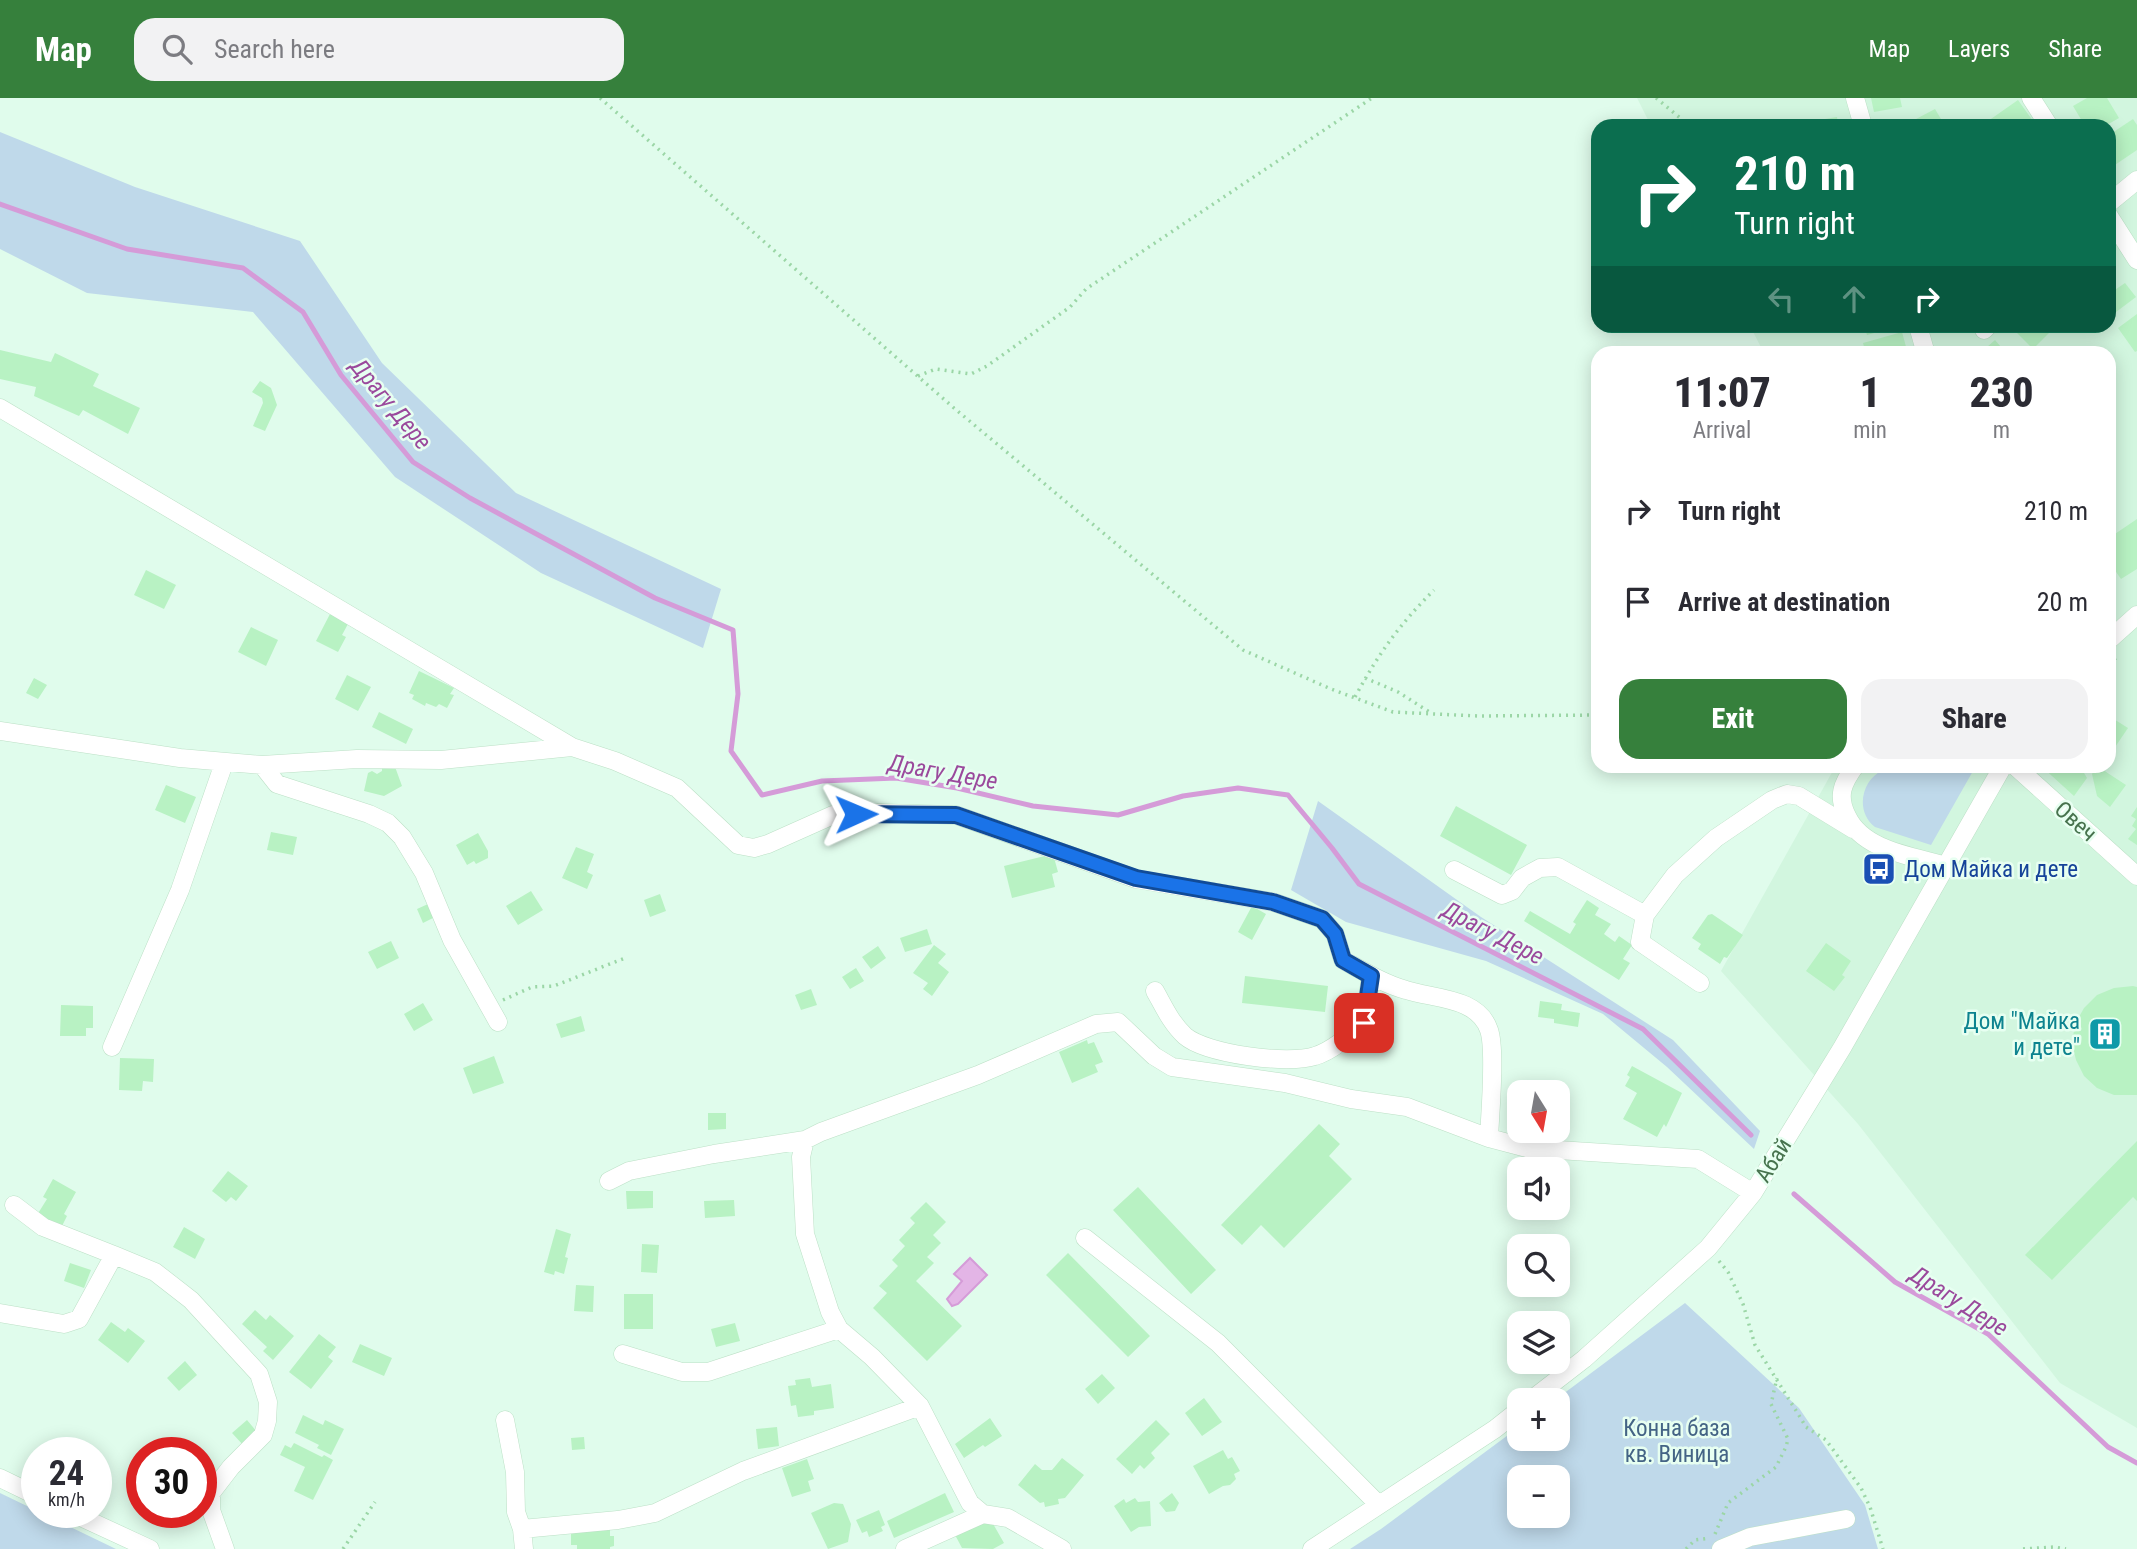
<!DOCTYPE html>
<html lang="en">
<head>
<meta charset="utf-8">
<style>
	:root { --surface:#fff; --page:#f2f2f3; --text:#2b2b33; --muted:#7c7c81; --accent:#36803c }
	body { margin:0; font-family:"Roboto Condensed",sans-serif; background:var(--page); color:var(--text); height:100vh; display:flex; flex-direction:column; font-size:26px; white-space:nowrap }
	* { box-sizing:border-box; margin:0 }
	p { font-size:23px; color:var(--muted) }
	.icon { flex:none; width:38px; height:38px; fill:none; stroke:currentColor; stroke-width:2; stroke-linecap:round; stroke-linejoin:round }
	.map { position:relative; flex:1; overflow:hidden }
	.details { position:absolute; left:1591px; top:248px; width:525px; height:427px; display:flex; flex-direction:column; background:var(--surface); border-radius:21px; box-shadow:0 4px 18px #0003 }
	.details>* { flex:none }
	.guide { position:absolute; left:1591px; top:21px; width:525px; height:214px; border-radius:21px; box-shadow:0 4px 18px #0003; background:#0b6e4f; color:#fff; overflow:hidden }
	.needle { width:46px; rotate:169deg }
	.controls { position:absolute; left:1507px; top:982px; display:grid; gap:14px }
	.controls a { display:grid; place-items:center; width:63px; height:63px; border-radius:14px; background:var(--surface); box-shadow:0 4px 18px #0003; font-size:35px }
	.speed { position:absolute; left:21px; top:1339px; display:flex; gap:14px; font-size:35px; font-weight:700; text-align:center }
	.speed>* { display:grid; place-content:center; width:91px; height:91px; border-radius:50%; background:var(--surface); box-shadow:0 4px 18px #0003; line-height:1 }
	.speed small { font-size:18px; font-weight:400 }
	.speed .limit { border:10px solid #d22; background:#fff; color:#111 }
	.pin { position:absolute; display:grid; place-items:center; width:60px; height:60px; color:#fff; margin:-30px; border-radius:14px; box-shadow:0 4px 10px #0006 }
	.me { position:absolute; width:77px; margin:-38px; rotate:89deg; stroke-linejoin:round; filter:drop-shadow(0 0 5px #0008) }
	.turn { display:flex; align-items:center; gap:24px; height:147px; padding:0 28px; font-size:32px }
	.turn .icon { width:91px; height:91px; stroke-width:2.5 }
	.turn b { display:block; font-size:49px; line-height:60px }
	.lanes { display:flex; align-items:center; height:66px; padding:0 28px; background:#0003; justify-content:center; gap:35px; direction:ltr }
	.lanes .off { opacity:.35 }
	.eta { display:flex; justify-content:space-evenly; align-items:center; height:119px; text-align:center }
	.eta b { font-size:42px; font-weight:800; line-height:49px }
	.primary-button { display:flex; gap:14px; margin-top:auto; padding:14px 28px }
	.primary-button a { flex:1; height:80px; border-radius:21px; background:var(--accent); color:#fff; font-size:28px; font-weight:800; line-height:80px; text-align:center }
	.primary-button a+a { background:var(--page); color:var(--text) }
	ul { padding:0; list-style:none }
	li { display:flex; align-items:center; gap:21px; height:91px; padding:0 28px }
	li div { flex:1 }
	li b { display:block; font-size:26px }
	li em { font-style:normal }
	header { display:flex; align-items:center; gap:42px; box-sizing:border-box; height:98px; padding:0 35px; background:var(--accent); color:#fff }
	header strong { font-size:33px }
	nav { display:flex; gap:38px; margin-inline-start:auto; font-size:24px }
	.search { width:490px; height:63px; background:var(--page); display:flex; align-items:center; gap:18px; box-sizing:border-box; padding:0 24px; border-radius:21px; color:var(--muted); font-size:26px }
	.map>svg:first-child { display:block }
</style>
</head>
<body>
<header>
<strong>Map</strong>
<div class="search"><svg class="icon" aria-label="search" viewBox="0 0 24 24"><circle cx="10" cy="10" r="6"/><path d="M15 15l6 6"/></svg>Search here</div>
<nav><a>Map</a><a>Layers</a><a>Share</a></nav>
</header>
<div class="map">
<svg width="2137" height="1451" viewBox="0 0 2137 1451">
	<rect width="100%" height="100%" fill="#e0fcec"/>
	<path fill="#d2f6df" d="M1637 0H2137V1330L2060 1285 1858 1026 1721 873 1835 669 2109 668V256L1764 255 1750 228H2109V28H1651Z"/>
	<path fill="#bfd9ea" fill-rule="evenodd" d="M0 34 135 89 300 143 382 265 516 395 721 491 703 550 541 475 395 379 253 214 87 195 0 151Z
		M1918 670 1973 673 1931 747 1875 729C1855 714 1861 682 1883 672 1892 668 1908 671 1918 670Z
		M1318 703 1481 819 1673 942 1760 1033 1754 1051 1667 969 1603 916 1486 863 1346 824 1291 792Z
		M1685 1205 1799 1310 1865 1407 1878 1451H1350L1381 1431 1519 1329V1340H1558V1302H1555ZM1519 1379H1558V1418H1519Z
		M0 1395 116 1451H0Z"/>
	<path fill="#e3b5e6" stroke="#d59bd8" stroke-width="2" d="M970 1160 987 1177 958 1206 952 1208 947 1201 962 1183 954 1176Z"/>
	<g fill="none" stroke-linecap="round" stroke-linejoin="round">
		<path stroke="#d59bd8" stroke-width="5" d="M0 106 127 151 243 170 303 214 341 277 413 364 470 400 655 500 733 532 738 596 731 653 762 697 822 683 896 680 957 690 1033 708 1118 717 1183 698 1238 690 1288 697 1332 750 1359 786 1643 931 1751 1037
			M1794 1096 1895 1184 1988 1236 2108 1349 2137 1365"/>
	</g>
	<path fill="#b8f2c3" d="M1871 0H1900L1902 9 1874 14Z
		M2087 0H2107L2119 20 2105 28H2085L2073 8Z
		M2018 2 2033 23 2026 28H1992L1988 23Z
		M1935 11 1944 26 1940 28H1920L1916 21Z
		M1837 19 1838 28H1807V24Z
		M2133 21 2137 27V52L2109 71V37Z
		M2125 185 2136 199 2116 214 2109 204V196Z
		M2137 216V253L2135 254 2118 230Z
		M1864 228H1899L1867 237Z
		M2010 228H2056L2033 251Z
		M1902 234 1908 256H1866L1863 245Z
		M1995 242 2007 256H1979Z
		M0 252 51 264 55 255 99 276 93 288 140 310 128 336 83 312 79 318 34 298 36 289 0 281Z
		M260 283 271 290 277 307 265 333 253 328 263 305 262 300 252 294Z
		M2137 421V471L2121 481 2114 471 2109 474V440Z
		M146 472 176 487 164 511 134 497Z
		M330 516 348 526 342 537 346 539 338 554 316 543Z
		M251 529 278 542 266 568 238 554Z
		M419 573 454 590 450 596 454 597 447 610 439 606 436 609 426 605 425 608 412 601 414 597 409 595Z
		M347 577 371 589 358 613 335 601Z
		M34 580 47 587 38 601 26 595Z
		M379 614 413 631 406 646 372 629Z
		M2109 618 2128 630 2109 658Z
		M394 666 402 688 384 698 364 693 368 675 372 673 377 676 382 673V669Z
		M2041 668H2080L2087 680 2074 698Z
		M2097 668 2126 687 2110 709 2097 698 2092 676Z
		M166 687 196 699 185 725 155 712Z
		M1456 708 1527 747 1511 777 1440 738Z
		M2137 709V747L2128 741 2136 731 2132 728 2136 721 2131 718Z
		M271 734 297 739 293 757 267 752Z
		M478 735 488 753V760L476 766 474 763 467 767 456 747Z
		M576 749 594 756 587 774 593 777 587 791 562 780Z
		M1053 756 1058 774 1052 776 1055 789 1012 800 1004 768Z
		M531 793 543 812 518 827 506 808Z
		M660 796 666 813 650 819 644 802Z
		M1587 802 1599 810 1595 817 1611 826 1604 836 1615 844 1619 838 1632 847 1623 861 1630 865 1619 882 1524 823 1530 813 1570 836 1576 826 1573 824Z
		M428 806 435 819 423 825 417 811Z
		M1252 808 1266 816 1252 842 1238 834Z
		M1712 816 1743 837 1727 860 1724 859 1720 866 1698 851 1701 846 1692 840 1708 817Z
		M927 831 932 846 905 854 900 840Z
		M391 843 399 860 377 871 368 854Z
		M1826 845 1851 863 1842 877 1845 879 1834 893 1806 873Z
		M934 847 946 856 938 865 949 874 932 898 923 891 928 885 913 875Z
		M878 848 886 860 871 871 862 859Z
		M856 870 864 883 850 891 842 879Z
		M1245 878 1328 888 1325 914 1242 905Z
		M2133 888 2137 889V997H2114L2097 990 2084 978 2076 962 2072 945 2075 926 2084 910 2097 897 2114 890Z
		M811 891 817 907 801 912 795 897Z
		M1540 903 1562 906 1561 912 1580 915 1578 929 1554 925V921L1538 919Z
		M423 905 433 922 414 933 404 916Z
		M61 907 93 908V930H86V938H60Z
		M581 918 585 933 561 940 556 926Z
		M1087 942 1088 946 1094 944 1103 964 1095 967 1098 974 1072 985 1059 954Z
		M494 958 504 985 473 996 463 970Z
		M120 960 154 961 153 984 143 983 142 993 119 992Z
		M1632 968 1682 995 1666 1029 1664 1026 1657 1039 1623 1021 1637 995 1625 988 1630 979 1627 977Z
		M708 1015H726V1031L708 1032Z
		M1319 1026 1340 1046 1329 1058 1352 1081 1284 1150 1261 1127 1242 1147 1221 1127Z
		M2137 1043V1103L2133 1099 2052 1182 2025 1157Z
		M228 1073 248 1088 236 1103 231 1099 226 1104 212 1093Z
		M53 1081 76 1094 64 1116 67 1118 61 1130 37 1117 47 1101 43 1099Z
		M1138 1089 1216 1172 1191 1196 1113 1112Z
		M626 1093H653V1110L627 1111Z
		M734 1102 735 1118 705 1120 704 1103Z
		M926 1104 946 1124 933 1137 941 1145 927 1159 934 1165 916 1183 962 1228 927 1263 873 1210 887 1195 879 1188 898 1168 892 1162 905 1148 899 1142 915 1125 910 1120Z
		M184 1129 205 1141 195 1161 173 1149Z
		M556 1131 571 1136 565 1159 568 1160 564 1176 555 1173 554 1177 544 1174Z
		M642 1146 659 1147 657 1175 641 1174Z
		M1068 1155 1150 1238 1128 1259 1046 1177Z
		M70 1165 91 1172 84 1190 64 1183Z
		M576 1187 594 1188 593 1214 574 1213Z
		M624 1196H653V1231H624Z
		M255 1212 266 1222 270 1217 294 1238 273 1262 263 1253 267 1249 242 1226Z
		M111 1224 125 1234 128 1230 145 1243 128 1265 98 1242Z
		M735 1225 740 1243 716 1249 711 1231Z
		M319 1236 336 1249 328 1259 333 1263 311 1291 289 1274Z
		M360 1246 392 1260 384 1278 352 1264Z
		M185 1263 197 1277 179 1293 167 1280Z
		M1102 1276 1115 1290 1098 1306 1085 1291Z
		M810 1280 812 1289 831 1286 834 1310 814 1313V1317L798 1319 796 1307 791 1308 788 1288 796 1287 795 1282Z
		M1204 1300 1222 1324 1202 1338 1185 1315Z
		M303 1317 323 1327 325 1322 344 1331 331 1357 317 1350 319 1347 295 1335Z
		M990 1320 1002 1338 985 1349 983 1347 964 1360 955 1346Z
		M247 1322 258 1335 244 1348 232 1335Z
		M1156 1322 1170 1336 1151 1355 1155 1360 1144 1371 1140 1367 1132 1376 1116 1361Z
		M777 1329 779 1348 758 1351 756 1331Z
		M584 1339 585 1351 572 1352 571 1340Z
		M294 1345 322 1359 324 1357 333 1362 313 1402 294 1393 305 1369 280 1357 285 1347 291 1350Z
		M1223 1352 1228 1361 1232 1359 1240 1373 1234 1376 1236 1381 1230 1387 1223 1388 1209 1396 1193 1368Z
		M1062 1360 1084 1377 1065 1400 1058 1401 1059 1406 1045 1409 1044 1404 1040 1405 1018 1387 1035 1366 1042 1372H1052Z
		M807 1361 814 1381 808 1383 811 1393 792 1399 782 1370Z
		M945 1395 954 1414 894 1440 887 1423Z
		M1172 1395 1179 1405 1175 1413 1166 1414 1159 1405Z
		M1135 1400 1138 1404 1150 1403 1151 1428 1139 1429 1131 1434 1114 1408 1124 1401 1126 1405Z
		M834 1405 843 1406 851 1426 848 1444 828 1451 811 1415Z
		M879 1412 885 1427 881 1429 883 1433 869 1439 867 1433 862 1435 856 1422Z
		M988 1417 1004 1445 993 1451 962 1450 954 1435Z
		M571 1429 610 1431V1438H614V1448L610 1449V1451H577V1447H571Z"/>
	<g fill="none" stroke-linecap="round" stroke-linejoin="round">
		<defs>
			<path id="minor" d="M1855 0 1863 28
				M2031 0 2049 28
				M2109 105 2137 82
				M2109 118 2137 162
				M1918 228 1926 256
				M1984 232 1988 228
				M0 310 572 649 615 663 677 690 738 747 754 750 768 746 833 717 880 715 956 717 1136 781 1273 804 1322 821 1335 836 1343 862C1363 873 1384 886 1406 892 1434 901 1478 899 1489 932 1496 952 1490 1016 1489 1040L1527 1050 1698 1061 1753 1095
				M2109 542 2137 517
				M0 633 180 660 262 667 357 661 441 662 572 649
				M262 667 277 686 369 716 388 725 402 739 424 775 452 842 498 924
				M1855 668C1842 686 1837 698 1847 718 1863 753 1913 758 1947 768
				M2015 668 2137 778
				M1454 772 1502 797 1512 793 1522 780 1540 770 1558 769 1645 817
				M1700 885 1640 844 1645 817 1675 777 1716 740 1772 702 1787 696 1799 698 1853 731
				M1155 893C1164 909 1171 925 1185 938 1206 956 1288 967 1315 958 1332 953 1350 937 1364 925L1371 878
				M112 949 180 792 224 665
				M609 1083 629 1073 714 1056 805 1042
				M14 1107 43 1129 114 1157
				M1085 1140 1218 1245 1379 1407
				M0 1215 64 1226 79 1221 114 1157 155 1174 191 1202 259 1276 268 1304 267 1323 263 1337 231 1369 211 1395V1412L225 1451
				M623 1256 682 1274H708L839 1231
				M1531 1302 1584 1261 1708 1150 1753 1095 1842 950 2003 668
				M505 1322 515 1374 516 1414 522 1431 524 1451
				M0 1380 37 1398
				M70 1414 150 1451
				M522 1431 618 1422 655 1415 743 1373 920 1308
				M905 1451 983 1416
				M1062 1451 1008 1420 983 1416 970 1405 920 1308 872 1259 839 1231 830 1214 805 1136 801 1059 805 1042 821 1034 978 977 1096 926 1118 924 1154 958 1172 969 1285 985 1351 1001 1407 1009 1489 1040
				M1312 1451 1495 1331 1519 1312
				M1721 1451 1750 1439 1846 1421"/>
		</defs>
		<use href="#minor" stroke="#bce0c6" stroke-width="19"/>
		<path stroke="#9bd6a6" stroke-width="3.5" stroke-dasharray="2 5" stroke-linecap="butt" d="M600 0 954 310 1243 552 1331 591 1393 614 1478 618 1598 617
			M1656 0 1690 28
			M918 278 936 271 971 276 987 268 1070 209 1086 191 1372 0
			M2109 566 2118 558
			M1365 580 1398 594 1431 615
			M1355 599C1379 555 1399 527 1434 492
			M503 902 532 889 554 888 625 860
			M1719 1163 1728 1174 1743 1206 1755 1247 1800 1319 1806 1329 1826 1342 1861 1390 1870 1409 1883 1451
			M1715 1436 1728 1405 1776 1369 1786 1349 1788 1341 1771 1306 1777 1280
			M343 1451 375 1404
			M1686 1451 1695 1442 1710 1440
			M2023 1451 2054 1449 2066 1451"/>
		<use href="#minor" stroke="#fff" stroke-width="18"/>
	</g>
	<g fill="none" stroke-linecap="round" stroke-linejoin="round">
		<defs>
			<path id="route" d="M856 716 956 717 1136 780 1273 804 1322 821 1335 836 1343 862 1371 878 1364 925"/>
		</defs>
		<use href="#route" stroke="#114b97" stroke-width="18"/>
		<use href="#route" stroke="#1a73e8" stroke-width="12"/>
	</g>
	<defs>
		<symbol id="bus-square" viewBox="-11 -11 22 22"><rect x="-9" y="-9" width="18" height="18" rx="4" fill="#1a4fb4" stroke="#e7fff1"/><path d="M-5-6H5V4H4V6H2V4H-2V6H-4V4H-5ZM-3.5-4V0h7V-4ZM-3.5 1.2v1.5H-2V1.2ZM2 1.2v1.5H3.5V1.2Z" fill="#fff"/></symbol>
		<symbol id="building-square" viewBox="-11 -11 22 22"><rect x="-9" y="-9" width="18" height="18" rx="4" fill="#0f9aa8" stroke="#e7fff1"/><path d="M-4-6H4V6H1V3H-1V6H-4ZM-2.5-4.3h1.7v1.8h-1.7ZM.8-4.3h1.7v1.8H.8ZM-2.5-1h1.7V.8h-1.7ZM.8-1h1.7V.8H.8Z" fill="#fff"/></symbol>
	</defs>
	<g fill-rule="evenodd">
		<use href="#bus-square" x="1860" y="752" width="38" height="38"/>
		<use href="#building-square" x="2086" y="917" width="38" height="38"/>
	</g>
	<g text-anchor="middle" stroke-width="5" stroke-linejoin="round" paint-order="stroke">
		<g font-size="23" fill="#47734e" stroke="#e7fff1">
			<text transform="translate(2076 723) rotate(42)" y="8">Овеч</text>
			<text transform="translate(1773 1062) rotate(-58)" y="8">Абай</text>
		</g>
		<g font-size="23" fill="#164399" stroke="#e7fff1" text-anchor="start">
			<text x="1904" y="779">Дом Майка и дете</text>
		</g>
		<g font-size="23" fill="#0d838f" stroke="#e7fff1" text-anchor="end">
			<text x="2080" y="931">Дом "Майка<tspan x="2080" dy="26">и дете"</tspan></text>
		</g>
		<g font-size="23" fill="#446485" stroke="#e7fff1">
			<text x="1677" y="1338">Конна база<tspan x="1677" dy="26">кв. Виница</tspan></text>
		</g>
		<g font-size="24" font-style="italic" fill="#9a499c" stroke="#e7fff1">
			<text transform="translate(391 306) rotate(50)" y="8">Драгу Дере</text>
			<text transform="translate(943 674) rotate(10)" y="8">Драгу Дере</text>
			<text transform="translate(1493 835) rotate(27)" y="8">Драгу Дере</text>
			<text transform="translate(1959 1203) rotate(32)" y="8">Драгу Дере</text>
		</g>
	</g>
</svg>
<div class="controls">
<a><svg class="needle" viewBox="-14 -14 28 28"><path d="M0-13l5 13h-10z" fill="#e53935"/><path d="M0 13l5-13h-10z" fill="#7c7c81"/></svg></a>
<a><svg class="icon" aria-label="sound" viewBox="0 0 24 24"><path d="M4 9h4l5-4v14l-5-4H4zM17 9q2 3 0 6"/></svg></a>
<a><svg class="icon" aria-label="search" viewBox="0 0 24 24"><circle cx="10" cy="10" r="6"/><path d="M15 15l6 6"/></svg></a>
<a><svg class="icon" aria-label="layers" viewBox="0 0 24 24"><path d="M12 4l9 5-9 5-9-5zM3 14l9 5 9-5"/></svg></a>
<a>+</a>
<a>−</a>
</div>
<div class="speed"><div>24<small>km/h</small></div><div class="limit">30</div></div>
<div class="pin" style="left:1364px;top:925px;background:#d93025"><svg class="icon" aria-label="arrive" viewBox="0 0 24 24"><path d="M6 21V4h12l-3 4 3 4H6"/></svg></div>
<svg class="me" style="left:856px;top:716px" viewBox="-20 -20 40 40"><path d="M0-17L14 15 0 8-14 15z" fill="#1a73e8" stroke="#fff" stroke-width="4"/></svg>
<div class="guide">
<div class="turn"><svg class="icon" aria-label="right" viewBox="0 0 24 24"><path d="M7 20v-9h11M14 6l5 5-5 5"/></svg><div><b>210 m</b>Turn right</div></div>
<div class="lanes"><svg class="icon off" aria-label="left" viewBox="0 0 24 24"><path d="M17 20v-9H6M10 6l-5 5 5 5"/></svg><svg class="icon off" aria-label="ahead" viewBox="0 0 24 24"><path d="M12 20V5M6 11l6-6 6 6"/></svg><svg class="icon" aria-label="right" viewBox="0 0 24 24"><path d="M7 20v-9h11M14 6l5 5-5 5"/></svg></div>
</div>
<section class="details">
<div class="eta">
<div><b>11:07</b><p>Arrival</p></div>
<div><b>1</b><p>min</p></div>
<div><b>230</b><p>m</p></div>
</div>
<ul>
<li><svg class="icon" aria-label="right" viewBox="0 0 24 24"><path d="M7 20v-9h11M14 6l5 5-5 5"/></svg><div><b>Turn right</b></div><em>210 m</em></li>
<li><svg class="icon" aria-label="arrive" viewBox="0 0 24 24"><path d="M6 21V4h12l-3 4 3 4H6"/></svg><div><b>Arrive at destination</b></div><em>20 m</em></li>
</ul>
<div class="primary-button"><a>Exit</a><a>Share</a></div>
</section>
</div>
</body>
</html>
